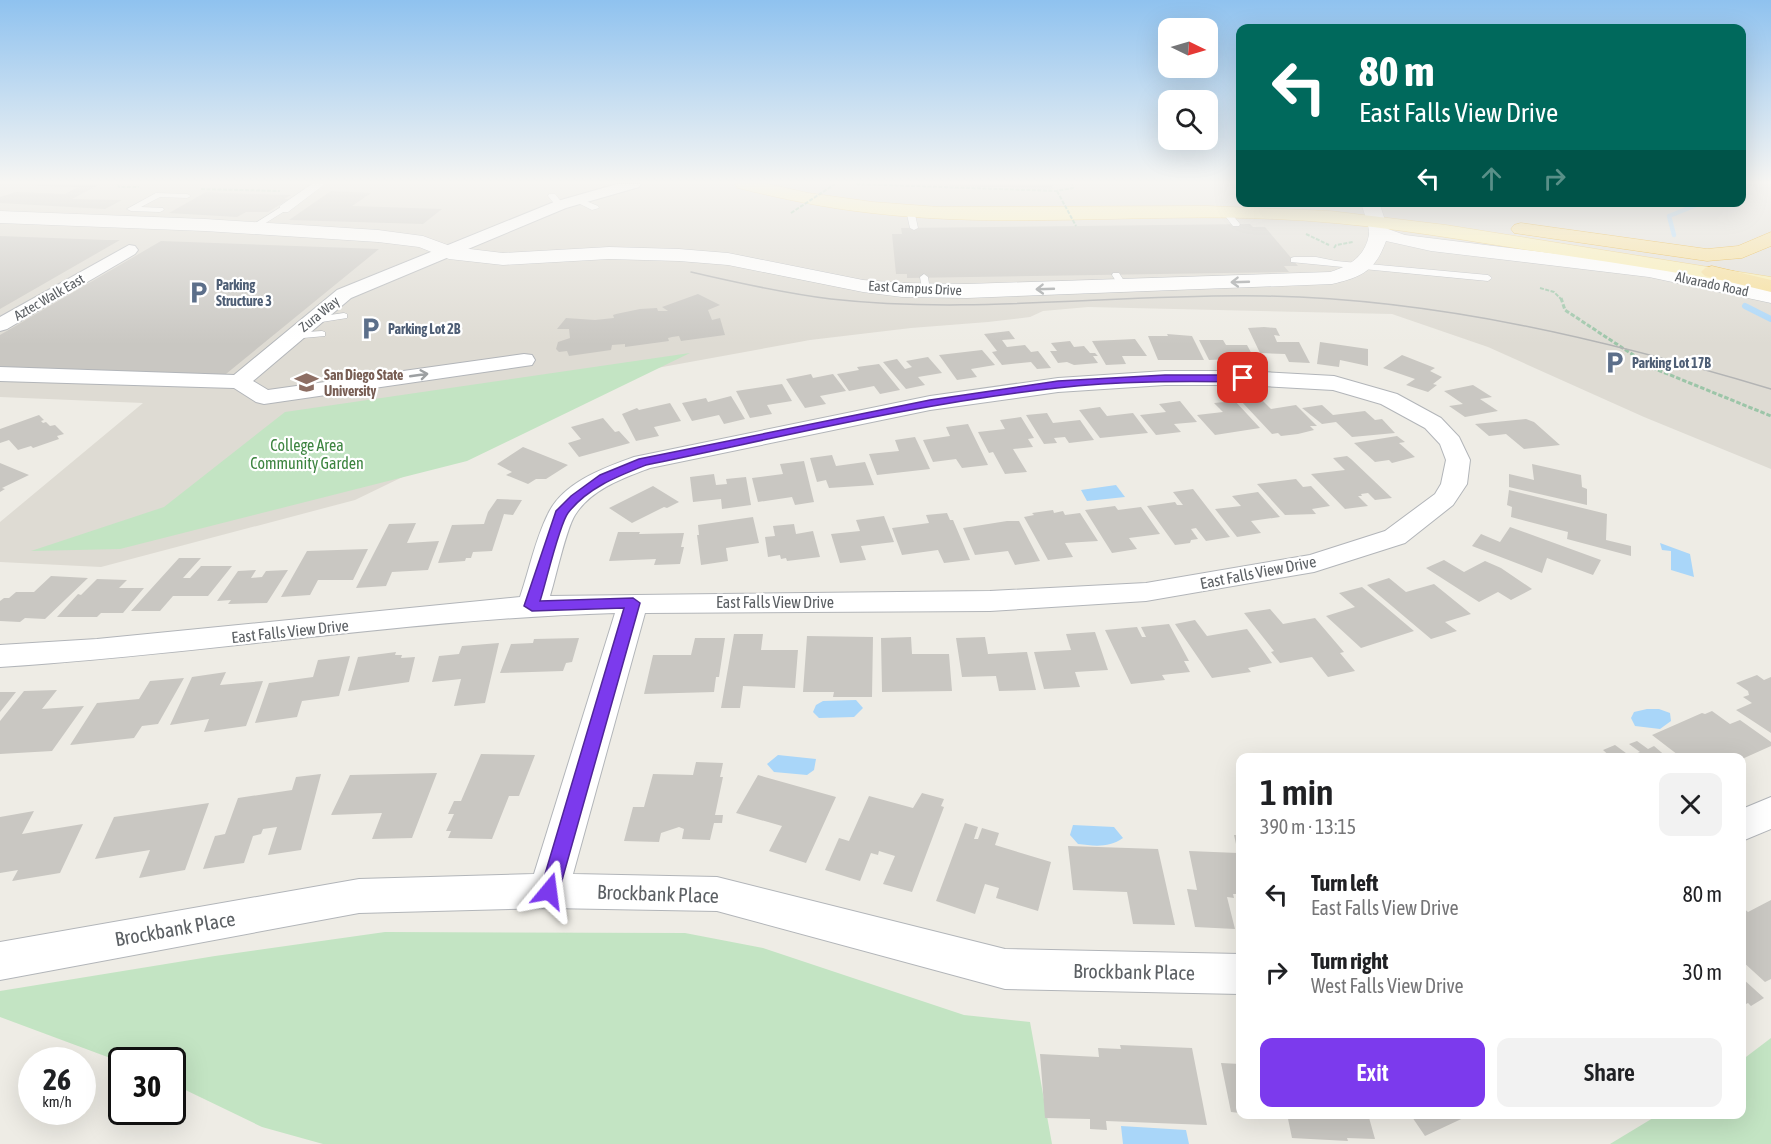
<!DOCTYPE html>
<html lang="en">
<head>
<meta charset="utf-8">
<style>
	:root { --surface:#fff; --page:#f2f2f2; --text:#202124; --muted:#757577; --accent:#7c3aed }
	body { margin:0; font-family:"Asap Condensed",sans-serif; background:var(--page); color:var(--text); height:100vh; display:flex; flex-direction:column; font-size:22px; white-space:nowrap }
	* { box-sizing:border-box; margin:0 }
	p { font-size:20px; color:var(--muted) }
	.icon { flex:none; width:33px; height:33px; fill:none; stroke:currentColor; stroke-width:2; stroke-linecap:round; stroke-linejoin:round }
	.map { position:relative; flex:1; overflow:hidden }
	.details { position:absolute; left:1236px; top:753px; width:510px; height:366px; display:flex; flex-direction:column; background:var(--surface); border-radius:12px; box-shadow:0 6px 24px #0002 }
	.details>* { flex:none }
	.top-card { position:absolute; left:1236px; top:24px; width:510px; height:183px; border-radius:12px; box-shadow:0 6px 24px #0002; background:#00695c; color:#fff; overflow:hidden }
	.needle { width:39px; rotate:95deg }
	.fabs { position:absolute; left:1158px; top:18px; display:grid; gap:12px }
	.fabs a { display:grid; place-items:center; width:60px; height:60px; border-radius:12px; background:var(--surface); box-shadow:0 6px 24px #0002; font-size:30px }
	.speed { position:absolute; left:18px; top:1047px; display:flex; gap:12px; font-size:30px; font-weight:700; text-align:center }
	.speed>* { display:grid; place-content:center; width:78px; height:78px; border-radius:50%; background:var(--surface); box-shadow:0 6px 24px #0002; line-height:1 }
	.speed small { font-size:15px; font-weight:400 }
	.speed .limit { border:3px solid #111; border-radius:9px; background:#fff; color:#111 }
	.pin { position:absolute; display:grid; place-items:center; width:51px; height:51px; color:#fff; margin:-26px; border-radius:12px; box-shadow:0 3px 9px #0006 }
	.me { position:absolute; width:66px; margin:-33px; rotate:16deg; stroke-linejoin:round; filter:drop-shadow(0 0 4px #0008) }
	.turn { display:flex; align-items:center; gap:21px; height:126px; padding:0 24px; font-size:27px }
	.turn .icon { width:78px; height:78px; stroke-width:2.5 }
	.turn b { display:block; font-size:42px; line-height:51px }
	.lanes { display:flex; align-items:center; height:57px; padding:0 24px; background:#0003; justify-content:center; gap:30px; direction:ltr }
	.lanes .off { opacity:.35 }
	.round { display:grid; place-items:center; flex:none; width:63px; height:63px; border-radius:12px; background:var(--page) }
	.headline { display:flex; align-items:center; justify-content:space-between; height:102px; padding:0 24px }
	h1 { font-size:36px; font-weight:600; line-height:45px }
	.button { display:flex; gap:12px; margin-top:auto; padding:12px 24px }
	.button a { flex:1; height:69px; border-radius:12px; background:var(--accent); color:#fff; font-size:24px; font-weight:600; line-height:69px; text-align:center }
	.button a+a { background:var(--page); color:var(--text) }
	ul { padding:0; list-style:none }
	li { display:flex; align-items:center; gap:18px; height:78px; padding:0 24px }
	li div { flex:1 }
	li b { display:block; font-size:22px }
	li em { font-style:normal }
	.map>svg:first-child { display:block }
</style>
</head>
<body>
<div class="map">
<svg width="1771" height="1144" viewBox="0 0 1771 1144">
	<rect width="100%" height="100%" fill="#eeece5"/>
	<path fill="#dedbd3" d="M0 184H1240V202H1742V184H1771V469L1644 417 1488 347 1392 314 1088 307 1043 311 1030 317 988 322 911 328 810 340 646 370 539 411 355 500 101 567 0 562V522L143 403 0 397Z"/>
	<path fill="#c3e4c3" d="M690 353 467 461 120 549 31 551 164 507 285 412Z
		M385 932 685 933 763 948 964 1015 1030 1022 1052 1144H323L262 1127 173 1084 172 1060H122L121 1062 0 1017V991L215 956Z
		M1771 1038V1144H1610L1658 1115 1742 1114V1060Z"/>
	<path fill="#a9d6f9" d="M1116 485 1125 497 1087 501 1081 490Z
		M1660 543 1690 554 1694 577 1671 570V551L1662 550Z
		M856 700 863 708 854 717 819 718 813 712 816 705 823 701Z
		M1647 709H1659L1670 713 1671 721 1660 729 1635 726 1631 718 1634 712Z
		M778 755 816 759 814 770 807 775 774 772 767 764Z
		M1073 825 1114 827 1123 838C1109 848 1094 846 1078 844L1070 835Z
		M1121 1126 1186 1130 1189 1144H1123Z"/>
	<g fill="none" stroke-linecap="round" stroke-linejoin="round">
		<path stroke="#a9d6f9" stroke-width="4.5" d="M1674 235 1669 216 1704 202"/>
		<path stroke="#a9d6f9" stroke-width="6" d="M1745 306 1771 319"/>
	</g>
	<path fill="#c9c7c2" d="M38 184H100L72 199 122 200 105 209 0 203V197L16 192 65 194 78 187 38 186Z
		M949 184H1052L1053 189 949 186Z
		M331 191 371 193 352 206 442 209 423 224 289 220Z
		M206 192 220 193 291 195 284 199H289L268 212H246L237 217 169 213Z
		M1250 224 1253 227H1265L1298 266H1284L1289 272 907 278V274H896L892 234H902L901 228Z
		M0 236 106 240H120L0 309Z
		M161 241 379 249 221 378 0 368V335Z
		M698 294 720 305 708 310 712 320 720 318 725 335 681 341 679 336 672 337 668 338 669 341 625 347V344L612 345 611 350 569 356 567 351 559 352 556 349 558 342 570 338 569 329H557L566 318 595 320 614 318 613 315 616 314 640 309 657 308 658 311H668L662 307Z
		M1264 327 1276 328 1280 336 1274 335 1277 342H1299L1310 363 1289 362 1285 354 1260 353 1248 328Z
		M1009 331 1015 339 1002 340 1007 347 1025 345 1031 352 1038 351 1051 368 1037 369 1031 362 1002 365 992 352 997 351 984 334Z
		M1167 334 1192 336 1204 360H1158L1148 336H1168Z
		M1135 339 1147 356H1122L1126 364 1106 365 1092 341Z
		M1199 340H1223L1226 345H1247L1254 358 1209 360Z
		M1070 341 1074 347 1084 346 1090 353H1095L1098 356H1093L1098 363 1074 365 1067 362 1058 363 1050 351H1057L1051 343Z
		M1320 342 1368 349V366L1340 360 1339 367 1317 364Z
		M982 350 995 365 971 369 977 377 957 380 939 355Z
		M1402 355 1435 368 1430 371 1442 377 1433 384 1437 385 1428 392 1406 385 1415 379 1383 368Z
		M928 357 942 373 918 377 925 385 906 389 883 362 897 359 905 369 912 367 906 361Z
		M879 364 900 390 880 394 874 386 849 391 837 374 859 370 857 367Z
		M811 374 813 378 833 374 846 391 820 396 826 404 805 408 786 379Z
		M782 384 792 401 767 405 772 414 750 418 736 391Z
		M1473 385 1492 397 1480 399 1498 411 1465 417 1449 406 1463 404 1444 391Z
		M731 396 745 419 724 424 719 415 692 421 682 403 706 398 708 402Z
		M1262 400 1271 409 1296 405 1317 426H1310L1314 430 1298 434 1281 436 1278 433 1272 434 1242 402Z
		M1180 401 1197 422 1174 424 1181 432 1156 435 1140 415 1166 412 1159 404Z
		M1235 401 1260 428 1215 435 1197 415 1223 412 1214 403Z
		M670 403 681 421 654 427 659 436 636 441 622 414 637 408 639 410Z
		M1322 405 1333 415 1365 411 1375 420 1382 419 1395 433 1352 437 1336 422 1322 424 1302 408Z
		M1100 407 1107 416 1133 413 1148 433 1100 438 1079 410Z
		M1047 413 1053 423 1080 420 1094 440 1069 443 1065 437 1054 438 1057 443 1044 444 1026 415Z
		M39 415 44 420 41 421 43 423 46 422 50 426 55 425 64 434 57 436 59 439 33 448 31 446 18 450 9 440 0 443V429Z
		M1021 417 1034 438 1028 439 1033 447 1013 449 1027 472 1005 474 993 452 989 453 978 432 1005 429 1000 420Z
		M603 418 615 432 619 431 630 443 579 457 568 443 581 439 571 427Z
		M1526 419 1534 422 1560 445 1524 449 1506 434 1489 436 1475 424Z
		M968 424 988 465 962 468 956 459 933 462 923 440 950 436 946 427Z
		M1397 436 1405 442 1399 443 1415 457 1392 463 1389 460 1375 462 1354 443Z
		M915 437 930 469 877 475 869 454 899 451 895 440Z
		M523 447 568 465 546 479H536L528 484 506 475 512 472 497 464Z
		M832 455 836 466 865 462 874 485 829 488 826 480 817 482 810 458Z
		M1347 456 1351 459 1392 498 1375 500 1368 493 1361 494 1362 496H1358L1368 506 1345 509 1311 474 1345 470 1333 458Z
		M804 461 814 502 795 505 792 497 758 502 752 478 783 474 780 464Z
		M0 463 29 475 2 488 5 489 0 492Z
		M1532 464 1581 475 1582 487 1587 489V505L1509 487V474L1534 480Z
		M714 474 716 485 727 484 726 479 746 477 751 505 722 509 721 499 693 502 690 477Z
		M1296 479 1303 487 1311 486 1330 506 1312 509 1316 514 1285 515 1257 484Z
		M653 486 679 502 667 508 664 507 632 523 609 508Z
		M1193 489 1230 537 1206 541 1196 528 1191 529 1198 539 1191 540 1190 543 1175 545 1147 506 1175 502 1177 505H1183L1173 492Z
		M1509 490 1607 514 1606 540 1631 546V556L1567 539 1568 532 1511 517 1512 507 1507 505Z
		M1258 492 1280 517 1251 521 1261 533 1237 537 1215 509 1241 506 1232 496Z
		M497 499 522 500 513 515 504 514 492 551 473 552 471 558H466L465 561 438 563 452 525 484 524 488 512Z
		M1115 506 1118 510 1141 507 1160 534 1129 538 1137 549 1112 553 1085 510Z
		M1053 510 1054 513 1063 511 1065 515 1080 513 1098 541 1065 543 1073 557 1048 560 1024 517 1034 515 1032 513Z
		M947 513 950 520H953L970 560 944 563 938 550 902 555 892 528 929 523 926 515Z
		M884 516 894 542 861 546 866 560 840 563 831 534 860 531 856 520Z
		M753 517 759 543 726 548 728 561 701 565 697 535H699L698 525Z
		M1007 521H1019L1040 561 1015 565 1008 551 975 555 963 528Z
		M416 523 407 543 439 541 428 570 392 572 386 586 356 588 389 524Z
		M794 524 796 534 813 531 820 557 787 561 786 558 781 559 780 555 768 557 765 537 775 536 773 526Z
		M1510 527 1601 560 1593 575 1547 558 1542 573 1472 546 1481 534 1500 542Z
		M618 532H640L639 534 684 533 681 547H684L680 564 654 565 656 559 609 561Z
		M368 549 353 580H318L310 595 281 597 307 551Z
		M179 558H201L183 578H190L201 566H232L208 596H173L160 611H131Z
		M1444 560 1464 572 1485 561 1501 568 1532 589 1511 600 1498 592 1479 602 1426 568Z
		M256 570 251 578 262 577 266 571 288 570 267 603 228 604 231 600 217 601 238 571Z
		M51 576 88 578 45 619 25 618 20 622 0 621V601L4 598H9L16 592H34Z
		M1389 578 1406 592 1434 584 1471 614 1445 622 1457 631 1431 639 1367 585Z
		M97 579 127 580 119 588H144L123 613H101L97 617H57L78 594 81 595Z
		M1362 587 1414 631 1361 648 1326 616 1355 607 1339 593Z
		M1270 609 1283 624 1315 618 1344 652 1340 653 1355 671 1328 677 1312 657 1280 663 1271 652 1274 651 1244 613Z
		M1195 620 1207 636 1247 629 1272 663 1248 668 1251 672 1212 678 1175 624Z
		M1169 624 1189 661H1184L1190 672 1162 675 1165 680 1131 684 1105 630 1137 627 1142 637H1146L1141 627Z
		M1095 632 1108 670 1075 672 1080 687 1044 689 1034 652 1071 650 1066 634Z
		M734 634H763L761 650H798L795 688 743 686 740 708H721Z
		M807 636 873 637 872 697H833L834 692H803Z
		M911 637 912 654H949L952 691 882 692 881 638Z
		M985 637 988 654 1027 652 1036 690 999 691 996 676 962 677 956 638Z
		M579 638 572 662 566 663 563 671 500 673 511 644 533 643 534 639Z
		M695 638H725L719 677H716L714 692 644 694 653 655H691Z
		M499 643 485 703 454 706 461 679 432 682 439 656 459 654 462 646Z
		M396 652 395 655H402L401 658 415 657 409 682 348 691 358 657Z
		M350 656 339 696 302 701 297 717 255 723 269 683 313 677 318 660Z
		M226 672 220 685 263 681 246 726 204 732 209 719 170 725 192 677Z
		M1757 675 1764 680 1771 677V733L1736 710 1752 703 1743 697 1749 695 1748 691 1736 683Z
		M184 678 158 724 142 726 134 738 70 745 97 703 139 699 150 681Z
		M57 690 42 709 84 706 52 751 0 754V721L24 691Z
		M0 692H16L0 712Z
		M1712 711 1730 724 1740 720 1771 742V746L1742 759 1729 754 1720 758H1682L1652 735 1702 713 1705 714Z
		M1637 741 1648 749 1654 746 1668 758H1612L1603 750 1615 745 1630 756 1640 752 1629 744Z
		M481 754 535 755 519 796H509L492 839 448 838 451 831H446L454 814H448L454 801H461Z
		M696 762 723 763 720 777H723L715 815H723L722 823H714L710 840 682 839 684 829 679 827 661 833 659 842 624 841 633 807H644L653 774 693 775Z
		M437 773 412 838 372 839 382 813 331 815 350 775Z
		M321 774 301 850 268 855 277 827 263 829 261 834 253 836 244 863 203 869 215 836 225 834 238 798 292 790 296 777Z
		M758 775 836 797 806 863 769 851 782 826 736 813Z
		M922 793 944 799 941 806 944 807 912 892 883 884 895 856 879 851 878 855 871 853 860 881 825 870 839 838 849 841 869 796 913 808Z
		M209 803 185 870 139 878 150 850 95 859 114 817Z
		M34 811 22 834 83 824 60 873 12 881 18 870 0 873V817Z
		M965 823 978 827 974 839H978L982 828 999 833 995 845 1051 862 1038 911 996 898 999 888 985 884 975 914 936 901Z
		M1234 835H1240V894H1233L1234 898 1227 897 1235 929 1195 927 1187 889 1197 890 1189 851 1238 853Z
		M1068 846 1158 849 1175 925 1133 924 1127 892 1073 890Z
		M1771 900V979L1765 982 1742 961V907L1748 912Z
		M1742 978 1764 998 1751 1006 1748 1003 1742 1006Z
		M1120 1045 1192 1048 1207 1125 1106 1121 1107 1130 1090 1129V1119L1045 1118 1040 1054 1099 1057 1098 1048 1121 1049Z
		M1221 1063 1240 1064V1113L1231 1112Z
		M1287 1114H1368L1375 1139 1347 1138 1348 1141 1292 1138Z
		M1410 1114H1472L1425 1136Z"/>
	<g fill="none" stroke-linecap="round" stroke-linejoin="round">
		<defs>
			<path id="service" d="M156 193 187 194 191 196 187 198 160 197 141 207 163 208 164 210 160 212 131 211 127 209Z
				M549 194H555L564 205 563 207H557L548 196Z
				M579 198 598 206 599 208 592 210 576 202V198Z
				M281 207 288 209 256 229 249 227Z
				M910 208 914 210 918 228 914 230 910 228 906 210Z
				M1222 209H1228L1240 224 1239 226H1233L1221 211Z
				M1294 257H1316L1336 261 1488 275 1492 278 1488 281 1291 262V258Z
				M1113 273H1119L1128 287 1127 289H1121L1112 275Z
				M924 274 928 277 930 290 926 293 922 290 920 277Z
				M344 313 347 314V318L309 324 304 321 309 318Z
				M322 331 325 332V336L292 339 287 336 292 333Z"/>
			<path id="pedestrian" d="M312 184H325L288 212H280V206Z"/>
			<path id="minor" d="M617 184H641L639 187 566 208 351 298 253 381 268 390 524 354 532 355 535 360 532 365 264 404 256 402 234 388 0 381V367L234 375 337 290 554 202Z
				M129 245 135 246 138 250 135 254 7 329 0 331V317Z
				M1165 371H1243L1334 376 1397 394 1441 418 1459 437 1470 460 1467 484 1453 505 1405 543 1314 572 1146 601 990 611 645 613 573 874 717 877 1005 949 1240 954V994L1005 989 717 911 549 908 359 913 0 980V942L359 879 534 874 615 613C409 619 205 654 0 667V645L97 639 520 597C529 571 535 540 548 514 563 482 604 468 634 457L930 396 1058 378ZM1165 385H1243L1333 390 1381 404 1425 428 1440 444 1446 460 1441 484 1435 494 1385 531 1310 555 1146 583 990 591 550 596C556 577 566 529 575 515 591 489 624 478 650 468L930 410 1058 392Z
				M1771 797V829L1742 841V809Z"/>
			<path id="tertiary" d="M1361 202H1379L1388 229 1405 235 1649 265 1771 289V303L1649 277 1431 251 1386 241C1375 271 1362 277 1332 284L967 298 902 297 863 292 728 265 679 261 609 259 503 265 449 259 419 247 378 242 205 231 0 223V211L205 219 378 230 423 236 453 247 503 253 609 247 679 249 728 253 863 280 902 283 967 284 1330 272C1350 266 1365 256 1369 235 1370 226 1363 211 1361 202Z"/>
			<path id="primary" d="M735 184H768L808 193 873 202 939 207 1207 206 1330 211 1446 225 1771 277V289C1690 274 1609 262 1528 250 1444 237 1359 222 1274 219 1140 213 1005 229 871 213 826 208 782 199 738 188Z"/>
			<path id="motorway" d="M1521 223 1707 249 1738 246 1771 232V246L1742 258 1707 261 1514 233 1511 229 1514 225Z
				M1712 266 1771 280V292L1705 276 1701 272 1705 268Z"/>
		</defs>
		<use href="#service" stroke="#b2b5b9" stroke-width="1"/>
		<use href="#pedestrian" stroke="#b2b5b9" stroke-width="1"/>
		<use href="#minor" stroke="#b2b5b9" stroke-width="2"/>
		<use href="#tertiary" stroke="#b2b5b9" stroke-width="1"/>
		<use href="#primary" stroke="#e8c364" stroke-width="1"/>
		<use href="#motorway" stroke="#e2a110" stroke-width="1"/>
		<path stroke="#9cc5a8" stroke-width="2" stroke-dasharray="4 1.5" stroke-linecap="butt" d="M118 184 119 187H139
			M856 184 1057 191 1073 188 1072 184
			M201 189 280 191
			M1306 234 1329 245
			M1334 248 1336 245 1353 242
			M1540 288 1554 292 1562 300"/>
		<path stroke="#9cc5a8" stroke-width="3" stroke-dasharray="4.5 2" stroke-linecap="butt" d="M1561 298 1565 310 1653 368 1771 416"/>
		<use href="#service" fill="#fff" fill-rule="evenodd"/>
		<use href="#pedestrian" fill="#fff" fill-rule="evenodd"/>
		<use href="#minor" fill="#fff" fill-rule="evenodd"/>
		<use href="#tertiary" fill="#fff" fill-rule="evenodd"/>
		<use href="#primary" fill="#f9edae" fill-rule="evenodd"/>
		<use href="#motorway" fill="#f6dd94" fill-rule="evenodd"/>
		<path stroke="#b3b4b4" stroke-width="1.5" d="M691 272C738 283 783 293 831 299 975 315 1121 293 1265 296 1438 299 1606 340 1771 389"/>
		<path stroke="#9cc5a8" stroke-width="2" stroke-dasharray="4 1.5" stroke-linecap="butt" d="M1057 191 1076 226
			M791 213 835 184"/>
	</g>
	<defs><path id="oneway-shaft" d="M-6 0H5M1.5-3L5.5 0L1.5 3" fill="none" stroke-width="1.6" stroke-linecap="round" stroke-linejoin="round" transform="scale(1.5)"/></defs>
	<g stroke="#9da0a2">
		<use href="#oneway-shaft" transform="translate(1240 282) rotate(178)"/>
		<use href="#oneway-shaft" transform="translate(1045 289) rotate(178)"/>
		<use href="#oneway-shaft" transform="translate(419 375) rotate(-8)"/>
	</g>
	<linearGradient id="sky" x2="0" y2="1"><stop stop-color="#8fc2ef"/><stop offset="0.53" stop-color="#f7f6f3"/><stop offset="1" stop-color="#f7f6f3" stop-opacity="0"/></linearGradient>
	<rect width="1771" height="344" fill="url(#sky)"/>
	<path fill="#7c3aed" stroke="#51269a" stroke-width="1.5" d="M1165 375H1243L1249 378 1243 382C1181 381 1119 381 1057 388 919 403 782 437 646 465 618 476 587 488 568 513 559 525 546 583 540 601L633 598 640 603 559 891 556 897 549 899 543 897 540 891 624 608 532 611 524 606 556 511 571 496 600 475 639 459 930 400 1058 381Z"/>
	<defs>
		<symbol id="parking-bare" viewBox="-9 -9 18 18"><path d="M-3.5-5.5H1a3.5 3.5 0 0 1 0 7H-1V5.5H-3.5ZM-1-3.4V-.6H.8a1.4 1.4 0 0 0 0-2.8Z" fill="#5c6f8a" stroke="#fff" stroke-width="2.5" paint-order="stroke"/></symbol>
		<symbol id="university-bare" viewBox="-9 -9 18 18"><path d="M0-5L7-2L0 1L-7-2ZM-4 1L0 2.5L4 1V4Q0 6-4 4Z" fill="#8d6e63" stroke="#fff" stroke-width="2.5" paint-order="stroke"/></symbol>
	</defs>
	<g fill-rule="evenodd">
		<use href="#parking-bare" x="182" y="276" width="33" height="33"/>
		<use href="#parking-bare" x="354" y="312" width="33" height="33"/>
		<use href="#parking-bare" x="1598" y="346" width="33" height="33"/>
		<use href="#university-bare" x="290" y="366" width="33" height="33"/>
	</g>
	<g text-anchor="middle" stroke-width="4.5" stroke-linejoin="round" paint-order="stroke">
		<g font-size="14" fill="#5c6064" stroke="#fff">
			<text transform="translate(1712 284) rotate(12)" y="5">Alvarado Road</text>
			<text transform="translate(915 288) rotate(3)" y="5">East Campus Drive</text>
			<text transform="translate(49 297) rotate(-30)" y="5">Aztec Walk East</text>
			<text transform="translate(319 314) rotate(-39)" y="5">Zura Way</text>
		</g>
		<g font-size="14" font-weight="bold" fill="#4e5e75" stroke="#fff" text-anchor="start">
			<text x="216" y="290">Parking<tspan x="216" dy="16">Structure 3</tspan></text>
			<text x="388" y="334">Parking Lot 2B</text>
			<text x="1632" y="368">Parking Lot 17B</text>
		</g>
		<g font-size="14" font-weight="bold" fill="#785e54" stroke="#fff" text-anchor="start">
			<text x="324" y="380">San Diego State<tspan x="324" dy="16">University</tspan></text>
		</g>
		<g font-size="16" fill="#3c843f" stroke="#fff">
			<text x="307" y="451">College Area<tspan x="307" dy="18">Community Garden</tspan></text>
		</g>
		<g font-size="16" fill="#5c6064" stroke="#fff">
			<text transform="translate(1258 572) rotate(-11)" y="6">East Falls View Drive</text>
			<text x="775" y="608">East Falls View Drive</text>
			<text transform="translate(290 631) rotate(-6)" y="6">East Falls View Drive</text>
		</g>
		<g font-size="20" fill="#5c6064" stroke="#fff">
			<text transform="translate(658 894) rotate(2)" y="7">Brockbank Place</text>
			<text transform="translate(175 929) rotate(-10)" y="7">Brockbank Place</text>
			<text transform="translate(1134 972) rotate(1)" y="7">Brockbank Place</text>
		</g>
	</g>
</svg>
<div class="fabs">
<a><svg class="needle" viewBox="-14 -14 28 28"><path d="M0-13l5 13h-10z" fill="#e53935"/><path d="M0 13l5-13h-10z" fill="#757577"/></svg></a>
<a><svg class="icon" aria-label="search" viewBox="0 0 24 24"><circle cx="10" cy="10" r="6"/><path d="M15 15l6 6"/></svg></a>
</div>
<div class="speed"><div>26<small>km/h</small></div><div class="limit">30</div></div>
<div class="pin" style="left:1243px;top:378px;background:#d93025"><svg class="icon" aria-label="arrive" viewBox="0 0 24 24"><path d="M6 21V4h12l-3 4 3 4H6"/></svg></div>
<svg class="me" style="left:549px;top:891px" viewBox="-20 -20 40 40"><path d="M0-17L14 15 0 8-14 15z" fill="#7c3aed" stroke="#fff" stroke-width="4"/></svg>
<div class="top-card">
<div class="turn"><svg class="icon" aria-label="left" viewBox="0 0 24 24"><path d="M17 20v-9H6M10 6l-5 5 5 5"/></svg><div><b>80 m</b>East Falls View Drive</div></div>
<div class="lanes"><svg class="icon" aria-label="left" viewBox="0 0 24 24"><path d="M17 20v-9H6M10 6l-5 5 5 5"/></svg><svg class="icon off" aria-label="ahead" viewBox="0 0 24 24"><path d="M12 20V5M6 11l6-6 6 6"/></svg><svg class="icon off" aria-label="right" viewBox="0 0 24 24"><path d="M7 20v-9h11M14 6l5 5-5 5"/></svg></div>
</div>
<section class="details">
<div class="headline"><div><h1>1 min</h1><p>390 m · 13:15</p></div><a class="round"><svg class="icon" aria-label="close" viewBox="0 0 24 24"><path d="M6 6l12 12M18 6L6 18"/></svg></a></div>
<ul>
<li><svg class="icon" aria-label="left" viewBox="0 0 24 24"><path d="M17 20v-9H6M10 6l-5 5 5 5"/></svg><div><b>Turn left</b><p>East Falls View Drive</p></div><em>80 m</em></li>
<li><svg class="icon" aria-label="right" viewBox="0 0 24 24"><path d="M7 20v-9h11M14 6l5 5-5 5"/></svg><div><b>Turn right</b><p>West Falls View Drive</p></div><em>30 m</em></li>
</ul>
<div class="button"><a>Exit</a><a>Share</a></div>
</section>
</div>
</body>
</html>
